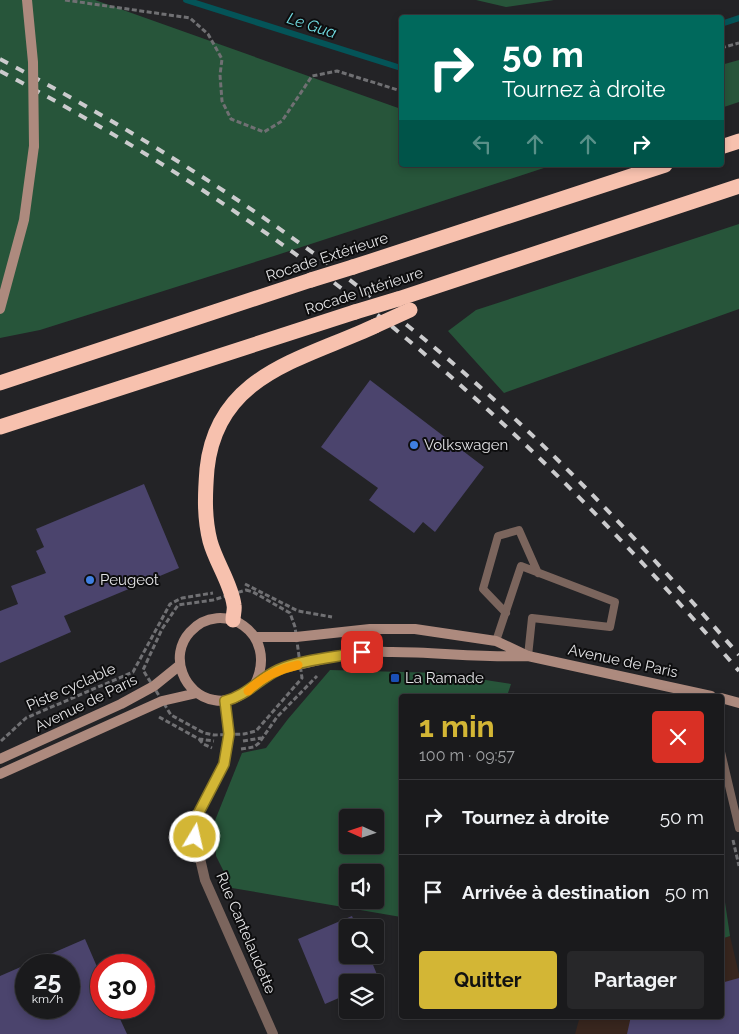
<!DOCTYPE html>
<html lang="fr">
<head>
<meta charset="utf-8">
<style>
	:root { --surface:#1a1a1c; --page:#272729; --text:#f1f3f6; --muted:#9fa1a3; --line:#38383b; --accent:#d3b635 }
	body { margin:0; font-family:Raleway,sans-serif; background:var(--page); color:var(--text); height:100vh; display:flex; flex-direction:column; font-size:19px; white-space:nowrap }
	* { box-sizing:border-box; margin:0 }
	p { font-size:16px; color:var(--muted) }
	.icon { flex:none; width:28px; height:28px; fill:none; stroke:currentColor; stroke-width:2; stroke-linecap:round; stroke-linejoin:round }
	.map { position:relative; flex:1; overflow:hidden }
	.panel { position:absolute; left:399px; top:694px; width:325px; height:325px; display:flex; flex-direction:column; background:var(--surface); border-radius:5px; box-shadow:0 2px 8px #0003,0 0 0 1px var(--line) }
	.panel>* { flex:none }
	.top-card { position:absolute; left:399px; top:15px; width:325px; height:152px; border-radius:5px; box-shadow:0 2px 8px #0003,0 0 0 1px var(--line); background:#00695c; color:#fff; overflow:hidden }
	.needle { width:32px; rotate:273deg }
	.controls { position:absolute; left:339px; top:809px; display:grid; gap:10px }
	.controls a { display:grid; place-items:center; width:45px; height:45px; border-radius:5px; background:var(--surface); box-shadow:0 2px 8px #0003,0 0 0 1px var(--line); font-size:25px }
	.speed { position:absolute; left:15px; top:954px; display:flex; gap:10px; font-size:25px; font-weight:700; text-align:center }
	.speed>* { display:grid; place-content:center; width:65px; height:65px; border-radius:50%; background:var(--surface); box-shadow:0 2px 8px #0003,0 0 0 1px var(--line); line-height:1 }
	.speed small { font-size:12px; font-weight:400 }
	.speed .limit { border:8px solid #d22; background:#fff; color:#111 }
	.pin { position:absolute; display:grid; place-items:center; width:42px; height:42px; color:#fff; margin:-21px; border-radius:10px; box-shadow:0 2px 8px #0006 }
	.me { position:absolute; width:55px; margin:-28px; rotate:9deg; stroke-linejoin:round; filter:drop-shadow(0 0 4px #0008) }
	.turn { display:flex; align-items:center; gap:18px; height:105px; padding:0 20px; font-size:22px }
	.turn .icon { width:65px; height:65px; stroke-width:2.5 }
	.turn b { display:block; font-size:35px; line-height:42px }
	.lanes { display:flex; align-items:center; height:48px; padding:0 20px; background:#0003; justify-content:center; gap:25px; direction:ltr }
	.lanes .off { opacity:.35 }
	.round { display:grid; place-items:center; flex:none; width:52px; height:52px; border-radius:5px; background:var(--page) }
	.summary { display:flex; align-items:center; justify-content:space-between; height:85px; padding:0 20px }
	h1 { font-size:30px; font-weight:700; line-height:38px; color:var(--accent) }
	.cta { display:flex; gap:10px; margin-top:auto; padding:10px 20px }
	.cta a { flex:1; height:58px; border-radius:5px; background:var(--accent); color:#111; font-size:20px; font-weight:700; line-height:58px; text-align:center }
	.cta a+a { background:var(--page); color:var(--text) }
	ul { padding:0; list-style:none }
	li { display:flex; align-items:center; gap:15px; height:75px; padding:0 20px; border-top:1px solid var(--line) }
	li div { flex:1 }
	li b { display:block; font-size:19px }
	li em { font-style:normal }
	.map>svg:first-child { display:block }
</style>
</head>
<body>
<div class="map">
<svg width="739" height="1034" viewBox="0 0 739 1034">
	<rect width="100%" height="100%" fill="#232326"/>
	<path fill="#38261e" d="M730 936 739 974V1034H575L580 1016H721V939Z"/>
	<path fill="#27553a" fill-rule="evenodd" d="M0 0H95L401 109V165H553L274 256 40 330 0 338Z
		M476 0H554L506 7Z
		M739 60V102L721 108V65Z
		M739 224V309L504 393 448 331 476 310Z
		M330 670 440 673 511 684 507 696H401V917L232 888 216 856 214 823 242 753 266 748 288 719ZM348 818H375V845H348ZM375 872V900H348V872Z
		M721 875 730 936 721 939Z"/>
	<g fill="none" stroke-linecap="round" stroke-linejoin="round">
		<path stroke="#045458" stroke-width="6" d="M186 0 401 68
			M721 24 739 18"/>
	</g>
	<path fill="#4b446d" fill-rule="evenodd" d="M370 380 484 467 435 532 423 522 414 533 369 500 378 488 321 447Z
		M144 484 179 568 64 616 71 632 0 663V611L18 604 11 586 46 573 36 551 44 547 36 529Z
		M352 916 357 928H348V955H369L380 982H348V994L325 1004 298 939Z
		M85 939 101 976V1008H115L127 1034H0V976ZM26 965H69V1008H26Z
		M739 978V1034H627L631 1016H721V983Z"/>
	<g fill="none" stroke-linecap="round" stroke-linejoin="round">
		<path stroke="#707073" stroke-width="3" stroke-dasharray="5 2.5" stroke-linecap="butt" d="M65 0 190 18 208 34 222 59 220 75 222 101 231 119 264 132 282 121 312 76 337 71 401 91
			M721 48 739 43
			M245 584 298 611 332 617
			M246 590 253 592 290 613 295 627 302 678 256 731 244 734 214 735 204 733 171 715 143 670 162 629 178 605 213 600Z
			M159 717 199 739 214 741
			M199 739 203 744 212 748
			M1 741 26 718 133 672 170 604 182 598 213 593
			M243 741 261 738
			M241 749 254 747 259 743 277 717 317 676
			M733 840 739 866"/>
		<path stroke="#7b655d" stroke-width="8" d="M506 613 483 589 498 536 519 530 538 573
			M496 641 521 566 615 602 610 627 532 618 528 656
			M721 752 739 828"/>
		<path stroke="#7b655d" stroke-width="10" d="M225 701 229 734 224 764 196 818 195 837 205 880 273 1034"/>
		<path stroke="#ad8a7e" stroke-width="10" d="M0 309 24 220 34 146
			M255 637H296L370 629H415L496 641 528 656 711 696
			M255 684C280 633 221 597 190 632 168 656 184 695 214 700 241 706 257 678 280 669 288 666 297 665 306 663 324 659 343 654 361 652 371 651 382 652 392 652 437 652 482 658 528 656
			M721 698 739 703
			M0 759 121 704 154 686 180 665
			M0 774 162 701 197 693"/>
		<path stroke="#f7c1ae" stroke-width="15" d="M721 147 739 141
			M353 267 665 165
			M398 299 739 186
			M0 383 311 280
			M0 427 355 312
			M233 620C233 615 235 609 234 605 231 583 216 563 210 541 204 517 205 494 207 469 217 374 302 360 375 326"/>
		<path stroke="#cbcbcd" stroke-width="4" stroke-dasharray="9 9" stroke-linecap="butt" d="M0 59C146 136 285 225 413 330 533 427 638 539 739 655
			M0 71C119 134 234 206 341 288 361 303 383 318 402 335 525 437 635 550 739 671"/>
		<path stroke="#ad8a7e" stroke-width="10" d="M27 0 33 62 34 146"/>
		<path stroke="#f7c1ae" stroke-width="15" d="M311 280 353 267
			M355 312 398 299
			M375 326 410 310"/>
	</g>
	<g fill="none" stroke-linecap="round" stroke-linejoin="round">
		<defs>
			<path id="route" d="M195 837 196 818 224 764 229 734 225 701C246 696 259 679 278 670 300 660 338 657 362 652"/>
		</defs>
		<use href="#route" stroke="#897622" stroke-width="12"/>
		<use href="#route" stroke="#d3b635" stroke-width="9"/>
		<path stroke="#f59e0b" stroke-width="9" d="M248 691C262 677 279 669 298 665"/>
	</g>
	<g fill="#3f7fe0" stroke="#0d0d0e" stroke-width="2">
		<circle cx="414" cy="445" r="5"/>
		<circle cx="90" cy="580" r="5"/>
	</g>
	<rect fill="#1a4fb4" stroke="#0d0d0e" stroke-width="2" x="390" y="673" width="10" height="10" rx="2.5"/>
	<g text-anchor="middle" stroke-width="4" stroke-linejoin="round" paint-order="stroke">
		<g font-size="15" fill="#e3e3e5" stroke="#0d0d0e">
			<text transform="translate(327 257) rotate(-18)" y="5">Rocade Extérieure</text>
			<text transform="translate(364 291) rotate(-18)" y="5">Rocade Intérieure</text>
			<text transform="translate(623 661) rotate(12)" y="5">Avenue de Paris</text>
			<text transform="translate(71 687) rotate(-24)" y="5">Piste cyclable</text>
			<text transform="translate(86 703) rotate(-26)" y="5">Avenue de Paris</text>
			<text transform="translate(246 933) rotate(67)" y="5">Rue Cantelaudette</text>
		</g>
		<g font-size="15" fill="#e3e3e5" stroke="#0d0d0e" text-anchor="start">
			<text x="424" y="450">Volkswagen</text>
			<text x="100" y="585">Peugeot</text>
			<text x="405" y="683">La Ramade</text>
		</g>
		<g font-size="16" font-style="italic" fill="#71dae0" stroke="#0d0d0e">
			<text transform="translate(312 25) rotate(18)" y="6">Le Gua</text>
		</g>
	</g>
</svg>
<div class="controls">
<a><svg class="needle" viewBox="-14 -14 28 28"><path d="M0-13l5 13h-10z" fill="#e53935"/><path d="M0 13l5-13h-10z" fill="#9fa1a3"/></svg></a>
<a><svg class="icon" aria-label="sound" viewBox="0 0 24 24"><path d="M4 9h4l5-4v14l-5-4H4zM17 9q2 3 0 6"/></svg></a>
<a><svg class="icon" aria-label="search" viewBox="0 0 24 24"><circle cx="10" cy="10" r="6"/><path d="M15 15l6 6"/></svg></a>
<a><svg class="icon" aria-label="layers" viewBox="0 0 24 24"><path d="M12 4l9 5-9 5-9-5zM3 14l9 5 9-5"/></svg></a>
</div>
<div class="speed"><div>25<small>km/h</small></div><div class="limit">30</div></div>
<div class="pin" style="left:362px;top:652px;background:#d93025"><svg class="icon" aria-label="arrive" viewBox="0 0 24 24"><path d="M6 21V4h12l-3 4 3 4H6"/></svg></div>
<svg class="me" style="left:195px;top:837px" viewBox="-20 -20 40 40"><circle r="17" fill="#d3b635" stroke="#fff" stroke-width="3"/><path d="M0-11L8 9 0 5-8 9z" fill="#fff"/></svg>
<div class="top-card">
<div class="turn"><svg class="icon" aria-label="right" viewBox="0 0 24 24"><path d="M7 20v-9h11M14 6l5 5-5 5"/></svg><div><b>50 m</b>Tournez à droite</div></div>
<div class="lanes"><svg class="icon off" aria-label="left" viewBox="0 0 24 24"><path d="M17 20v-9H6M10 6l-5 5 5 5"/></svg><svg class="icon off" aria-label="ahead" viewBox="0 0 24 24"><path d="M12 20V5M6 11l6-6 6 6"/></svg><svg class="icon off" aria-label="ahead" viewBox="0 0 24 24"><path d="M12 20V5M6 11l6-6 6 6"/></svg><svg class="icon" aria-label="right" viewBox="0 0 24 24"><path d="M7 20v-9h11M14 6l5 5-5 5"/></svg></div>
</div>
<section class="panel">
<div class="summary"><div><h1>1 min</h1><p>100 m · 09:57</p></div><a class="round" style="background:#d93025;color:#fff"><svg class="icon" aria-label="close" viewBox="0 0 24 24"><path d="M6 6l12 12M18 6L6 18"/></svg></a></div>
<ul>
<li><svg class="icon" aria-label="right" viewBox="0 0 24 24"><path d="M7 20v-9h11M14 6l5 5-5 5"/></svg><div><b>Tournez à droite</b></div><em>50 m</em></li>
<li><svg class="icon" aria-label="arrive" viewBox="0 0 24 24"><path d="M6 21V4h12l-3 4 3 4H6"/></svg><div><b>Arrivée à destination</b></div><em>50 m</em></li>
</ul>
<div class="cta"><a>Quitter</a><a>Partager</a></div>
</section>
</div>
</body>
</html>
